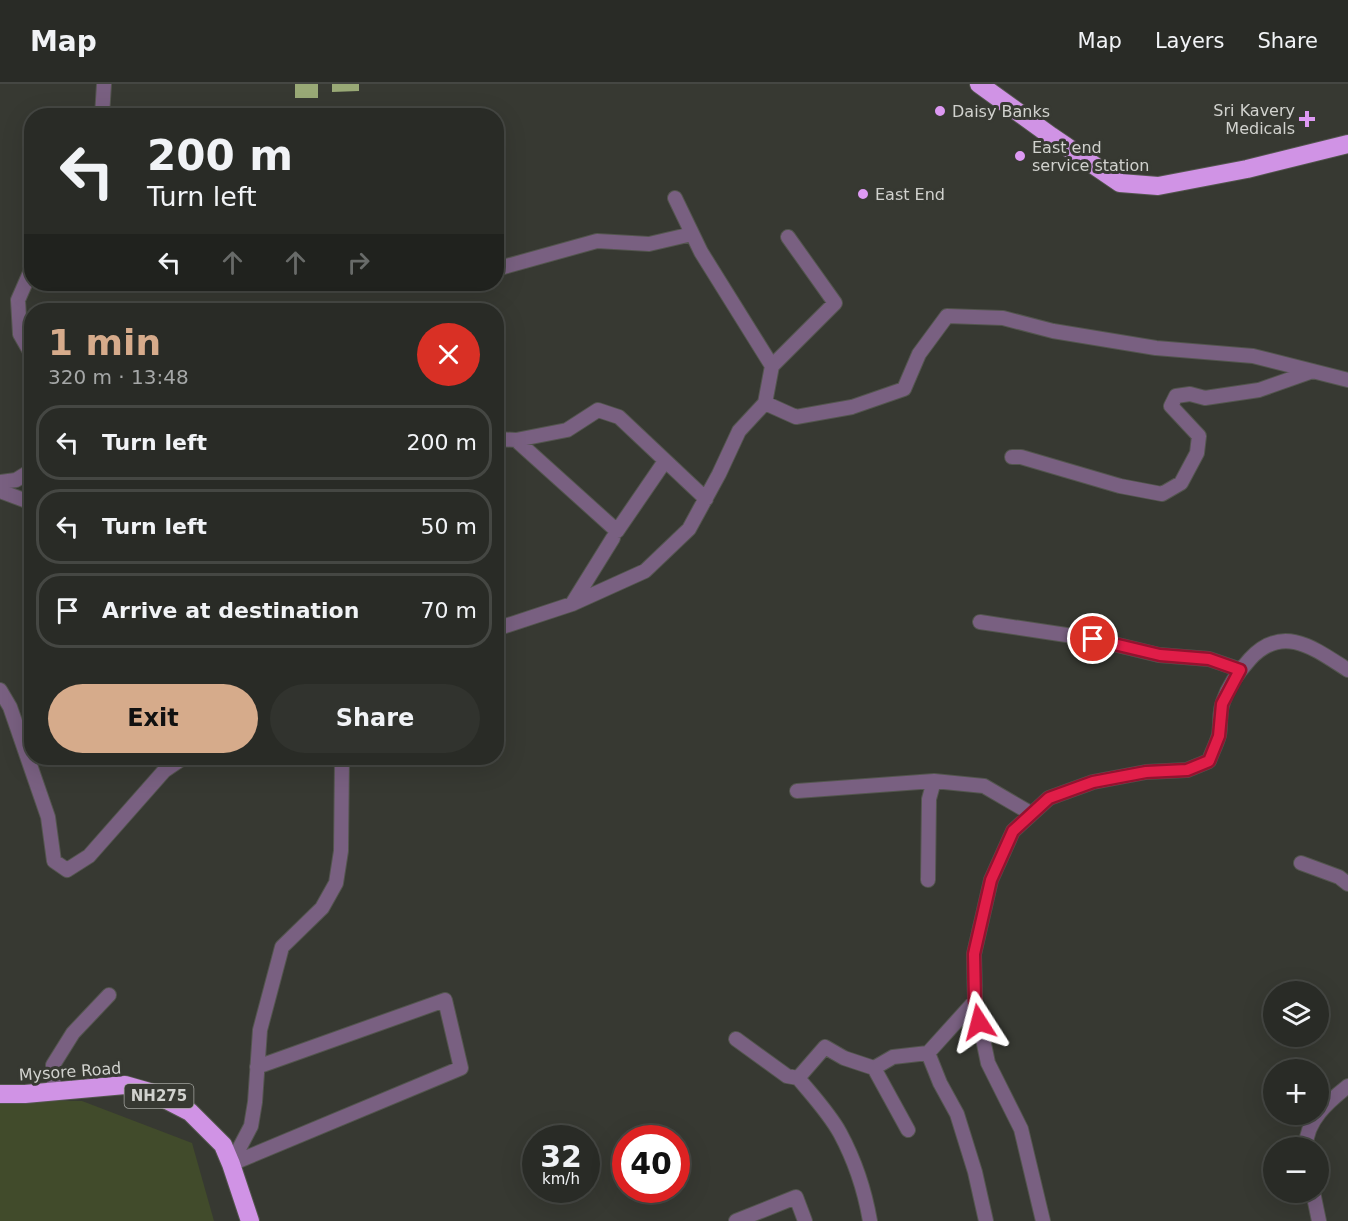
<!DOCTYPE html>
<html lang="en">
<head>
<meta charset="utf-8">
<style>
	:root { --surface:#292b26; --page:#31332e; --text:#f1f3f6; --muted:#a5a7a7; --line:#454743; --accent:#d6ab8b }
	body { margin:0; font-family:"DejaVu Sans",sans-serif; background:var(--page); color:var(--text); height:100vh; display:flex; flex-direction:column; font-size:22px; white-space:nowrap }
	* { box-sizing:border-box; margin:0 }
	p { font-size:20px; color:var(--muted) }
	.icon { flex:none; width:33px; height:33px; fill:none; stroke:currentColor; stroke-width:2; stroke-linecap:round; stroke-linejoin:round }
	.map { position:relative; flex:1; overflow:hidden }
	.side { position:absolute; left:24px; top:219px; width:480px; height:462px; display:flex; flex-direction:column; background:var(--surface); border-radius:24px; box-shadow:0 6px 24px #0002,0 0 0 2px var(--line) }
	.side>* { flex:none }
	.banner { position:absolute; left:24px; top:24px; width:480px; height:183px; border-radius:24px; box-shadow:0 6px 24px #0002,0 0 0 2px var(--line); background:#292b26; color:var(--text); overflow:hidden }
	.buttons { position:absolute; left:1263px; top:897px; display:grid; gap:12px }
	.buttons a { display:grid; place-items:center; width:66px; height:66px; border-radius:50%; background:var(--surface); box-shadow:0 6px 24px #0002,0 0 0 2px var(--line); font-size:30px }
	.speed { position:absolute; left:522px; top:1041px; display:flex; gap:12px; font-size:30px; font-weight:700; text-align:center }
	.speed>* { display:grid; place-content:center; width:78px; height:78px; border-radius:50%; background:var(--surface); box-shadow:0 6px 24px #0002,0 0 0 2px var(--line); line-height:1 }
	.speed small { font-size:15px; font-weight:400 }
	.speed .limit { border:9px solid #d22; background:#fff; color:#111 }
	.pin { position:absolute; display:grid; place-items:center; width:51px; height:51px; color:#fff; margin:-26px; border:3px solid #fff; border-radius:50%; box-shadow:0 2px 6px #0007 }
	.me { position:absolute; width:66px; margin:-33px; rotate:351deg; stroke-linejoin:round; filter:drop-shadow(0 0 4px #0008) }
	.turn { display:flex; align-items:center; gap:21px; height:126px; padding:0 24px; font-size:27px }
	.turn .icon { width:78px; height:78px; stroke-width:2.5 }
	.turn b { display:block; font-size:42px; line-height:51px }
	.lanes { display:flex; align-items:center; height:57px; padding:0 24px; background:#0003; justify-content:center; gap:30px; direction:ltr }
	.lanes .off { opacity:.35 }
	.round { display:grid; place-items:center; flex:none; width:63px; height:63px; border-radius:32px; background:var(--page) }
	.summary { display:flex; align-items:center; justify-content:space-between; height:102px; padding:0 24px }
	h1 { font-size:36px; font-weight:700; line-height:45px; color:var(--accent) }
	.action { display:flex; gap:12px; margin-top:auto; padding:12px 24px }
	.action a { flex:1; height:69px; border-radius:36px; background:var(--accent); color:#111; font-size:24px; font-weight:700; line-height:69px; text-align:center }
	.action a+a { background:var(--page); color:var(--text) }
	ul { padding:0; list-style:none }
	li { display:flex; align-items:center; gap:18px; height:75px; margin:0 12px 9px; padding:0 12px; border:3px solid var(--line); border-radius:24px }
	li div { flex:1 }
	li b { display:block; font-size:22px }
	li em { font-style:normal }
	header { display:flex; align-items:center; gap:36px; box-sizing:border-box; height:84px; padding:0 30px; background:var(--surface); border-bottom:2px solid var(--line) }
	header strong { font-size:28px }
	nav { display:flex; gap:33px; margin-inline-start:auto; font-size:21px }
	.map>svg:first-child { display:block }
</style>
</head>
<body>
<header>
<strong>Map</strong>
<nav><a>Map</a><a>Layers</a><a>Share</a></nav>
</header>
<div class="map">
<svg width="1348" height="1137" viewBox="0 0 1348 1137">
	<rect width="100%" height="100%" fill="#373932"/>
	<path fill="#414b2b" d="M0 1016 82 1017 192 1059 214 1137H0Z"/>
	<path fill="#99a976" d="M295 0H318V14H295Z
		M332 0H359V7L332 8Z"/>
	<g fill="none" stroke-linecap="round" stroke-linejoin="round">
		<defs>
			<path id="minor" d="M102 32 104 0
				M32 184 18 216 20 250 32 271
				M496 185 597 157 649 160 692 150
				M772 282 835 219 788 153
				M765 319 796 333 852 323 904 305 919 270 947 232 1003 234 1053 247 1156 264 1253 272 1348 296
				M496 355 516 356 567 346 598 326 619 333 706 415
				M516 356 617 447 665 377
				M1012 373H1021L1120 402 1162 410 1181 399 1197 369 1199 352 1171 322 1176 312 1190 310 1205 314 1259 306 1313 287
				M0 398 16 396 32 386
				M0 407 32 419
				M572 520 613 454
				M980 538 1093 555 1159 571 1209 575 1241 586
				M496 545 572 520 645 487 689 445 719 390 739 347 765 319 772 282 701 168 675 114
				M0 606 10 623 48 733 54 777 67 786 89 772 164 687 183 674
				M797 707 934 697 984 702 1032 730
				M1301 779 1339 793 1348 800
				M928 796 929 715 934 697
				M975 917 928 969 940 999 957 1030 975 1088 986 1137
				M736 955 787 992 798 994C812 1011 829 1029 840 1049 854 1075 865 1108 870 1137
				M874 984 893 973 928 969
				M798 994 825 963 844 974 874 984 908 1046
				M54 1007 53 981 73 949 109 911
				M1306 1064C1305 1037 1329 1017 1348 1002
				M231 1080 461 984 445 916 257 983
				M231 1080 251 1042 255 1018 260 946 282 863 322 824 336 799 341 767 342 674
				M1313 1108 1319 1137
				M736 1137 796 1113 805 1137
				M1043 1137 1021 1045 988 979 975 917 974 870 991 796 1013 747 1049 714 1093 698 1146 688 1187 686 1209 677C1212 668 1217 659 1219 651 1221 640 1219 628 1223 618 1228 603 1239 587 1250 575 1283 539 1315 565 1348 586"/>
			<path id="highway" d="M979 0 1051 52 1120 99 1158 102 1247 85 1348 60
				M0 1010H25L125 1001 153 1009 190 1028 223 1061 231 1080 250 1137"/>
		</defs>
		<use href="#minor" stroke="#53554e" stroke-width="16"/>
		<use href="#highway" stroke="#53554e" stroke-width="20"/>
		<use href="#minor" stroke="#796081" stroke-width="14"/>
		<use href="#highway" stroke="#d093e5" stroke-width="18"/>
	</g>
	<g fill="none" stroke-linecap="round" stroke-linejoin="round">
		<defs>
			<path id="route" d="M979 938 975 917 974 870 991 796 1013 747 1049 714 1093 698 1146 688 1187 686 1209 677 1219 652 1222 620 1240 586 1209 575 1160 571 1093 555"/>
		</defs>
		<use href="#route" stroke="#92132f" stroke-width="15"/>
		<use href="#route" stroke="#e11d48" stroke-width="10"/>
	</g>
	<g fill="#dd99f3" stroke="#373932" stroke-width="2">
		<circle cx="940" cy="27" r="6"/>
		<path d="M1304 26h6v6h6v6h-6v6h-6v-6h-6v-6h6z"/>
		<circle cx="1020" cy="72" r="6"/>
		<circle cx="863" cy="110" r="6"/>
	</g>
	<g text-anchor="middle" stroke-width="6" stroke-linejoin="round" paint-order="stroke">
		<rect fill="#373932" stroke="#a3a49f" stroke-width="1.5" x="124.5" y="1000" width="69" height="24" rx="4.5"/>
		<g font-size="15" font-weight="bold" fill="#d1d2ce">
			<text x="159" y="1017">NH275</text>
		</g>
		<g font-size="16" fill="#d1d2ce" stroke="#373932" text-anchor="start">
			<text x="1295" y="32" text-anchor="end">Sri Kavery<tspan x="1295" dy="18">Medicals</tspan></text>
			<text x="952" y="33">Daisy Banks</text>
			<text x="1032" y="69">East end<tspan x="1032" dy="18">service station</tspan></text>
			<text x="875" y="116">East End</text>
		</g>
		<g font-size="16" fill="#d1d2ce" stroke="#373932">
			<text transform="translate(70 987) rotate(-4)" y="6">Mysore Road</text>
		</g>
	</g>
</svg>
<div class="buttons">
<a><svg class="icon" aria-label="layers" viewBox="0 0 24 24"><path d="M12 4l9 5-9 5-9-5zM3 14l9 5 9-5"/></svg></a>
<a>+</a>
<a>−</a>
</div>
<div class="speed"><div>32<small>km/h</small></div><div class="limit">40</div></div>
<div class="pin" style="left:1093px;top:555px;background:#d93025"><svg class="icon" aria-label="arrive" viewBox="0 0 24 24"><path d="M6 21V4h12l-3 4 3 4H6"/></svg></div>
<svg class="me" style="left:979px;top:938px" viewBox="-20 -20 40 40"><path d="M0-17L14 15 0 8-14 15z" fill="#e11d48" stroke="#fff" stroke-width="4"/></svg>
<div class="banner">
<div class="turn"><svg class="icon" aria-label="left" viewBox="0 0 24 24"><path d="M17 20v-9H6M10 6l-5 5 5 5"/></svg><div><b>200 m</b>Turn left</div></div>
<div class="lanes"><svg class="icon" aria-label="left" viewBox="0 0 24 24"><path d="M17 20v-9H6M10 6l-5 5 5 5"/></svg><svg class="icon off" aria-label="ahead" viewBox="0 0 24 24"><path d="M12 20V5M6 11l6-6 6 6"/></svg><svg class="icon off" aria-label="ahead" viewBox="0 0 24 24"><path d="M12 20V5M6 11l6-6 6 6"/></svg><svg class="icon off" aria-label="right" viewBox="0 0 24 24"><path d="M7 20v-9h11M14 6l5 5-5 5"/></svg></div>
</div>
<section class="side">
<div class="summary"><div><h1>1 min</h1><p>320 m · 13:48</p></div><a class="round" style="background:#d93025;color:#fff"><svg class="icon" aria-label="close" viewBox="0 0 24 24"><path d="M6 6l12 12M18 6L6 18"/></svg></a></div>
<ul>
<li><svg class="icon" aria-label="left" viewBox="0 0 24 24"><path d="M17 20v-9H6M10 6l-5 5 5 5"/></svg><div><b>Turn left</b></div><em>200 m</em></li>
<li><svg class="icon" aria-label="left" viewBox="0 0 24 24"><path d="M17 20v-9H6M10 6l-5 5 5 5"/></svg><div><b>Turn left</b></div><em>50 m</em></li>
<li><svg class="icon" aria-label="arrive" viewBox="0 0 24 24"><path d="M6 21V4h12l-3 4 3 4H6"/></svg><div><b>Arrive at destination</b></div><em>70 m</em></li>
</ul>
<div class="action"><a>Exit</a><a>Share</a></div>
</section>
</div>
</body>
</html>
